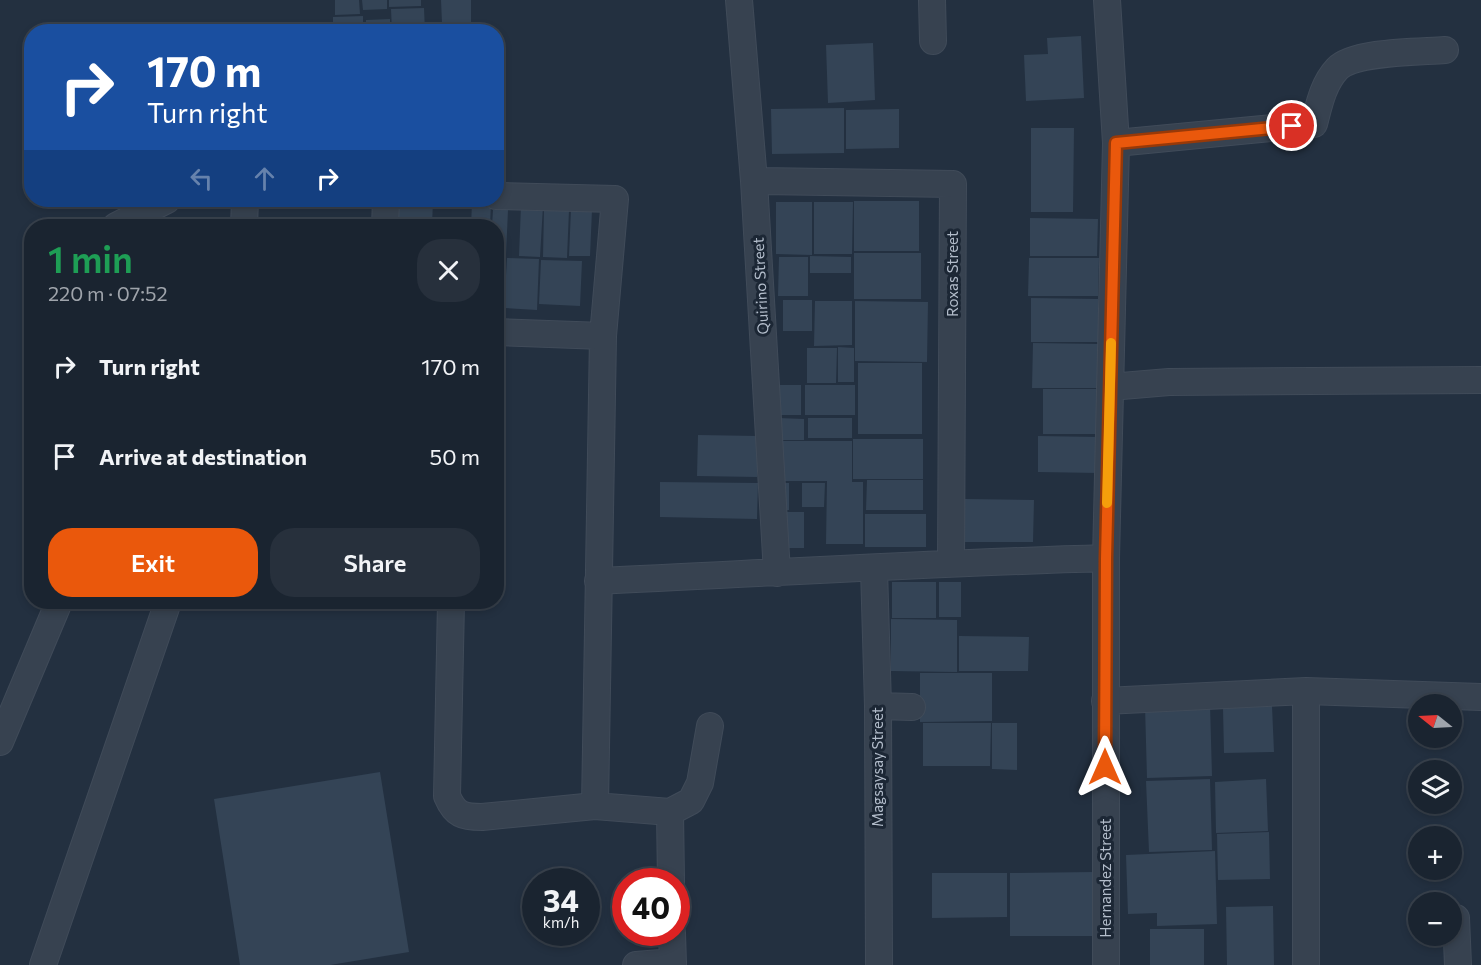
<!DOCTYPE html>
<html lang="en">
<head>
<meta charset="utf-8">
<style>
	:root { --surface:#1a2430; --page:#27303c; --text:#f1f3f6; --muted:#9fa4ab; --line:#38414c; --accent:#ea580c }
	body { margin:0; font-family:Commissioner,sans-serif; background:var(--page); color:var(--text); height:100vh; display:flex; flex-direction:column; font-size:22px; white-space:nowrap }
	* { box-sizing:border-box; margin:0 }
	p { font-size:20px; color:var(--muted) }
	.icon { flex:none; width:33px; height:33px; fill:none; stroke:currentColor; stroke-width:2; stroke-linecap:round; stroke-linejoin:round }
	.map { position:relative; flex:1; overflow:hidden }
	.drawer { position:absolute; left:24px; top:219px; width:480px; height:390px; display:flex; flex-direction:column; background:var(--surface); border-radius:24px; box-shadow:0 3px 9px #0003,0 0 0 2px var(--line) }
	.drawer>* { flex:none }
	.guide { position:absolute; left:24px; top:24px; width:480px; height:183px; border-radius:24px; box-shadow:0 3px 9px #0003,0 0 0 2px var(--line); background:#1a4fa0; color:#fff; overflow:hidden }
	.needle { width:39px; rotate:288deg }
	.fabs { position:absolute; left:1408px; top:694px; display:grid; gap:12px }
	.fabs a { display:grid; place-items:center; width:54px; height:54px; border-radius:50%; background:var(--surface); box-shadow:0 3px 9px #0003,0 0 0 2px var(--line); font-size:30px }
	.speed { position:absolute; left:522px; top:868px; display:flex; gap:12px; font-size:30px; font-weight:700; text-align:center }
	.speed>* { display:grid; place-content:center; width:78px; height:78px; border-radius:50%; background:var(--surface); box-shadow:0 3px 9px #0003,0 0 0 2px var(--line); line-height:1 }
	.speed small { font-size:15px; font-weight:400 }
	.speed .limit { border:9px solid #d22; background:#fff; color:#111 }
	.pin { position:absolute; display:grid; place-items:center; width:51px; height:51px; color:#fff; margin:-26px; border:3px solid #fff; border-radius:50%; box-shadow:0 2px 6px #0007 }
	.me { position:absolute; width:66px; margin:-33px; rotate:0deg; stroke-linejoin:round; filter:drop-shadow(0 0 4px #0008) }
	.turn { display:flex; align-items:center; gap:21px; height:126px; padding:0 24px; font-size:27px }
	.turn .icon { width:78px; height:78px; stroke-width:2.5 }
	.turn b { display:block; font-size:42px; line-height:51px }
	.lanes { display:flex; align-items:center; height:57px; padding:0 24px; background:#0003; justify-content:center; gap:30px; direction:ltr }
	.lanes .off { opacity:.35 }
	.round { display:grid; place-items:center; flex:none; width:63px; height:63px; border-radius:24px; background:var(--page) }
	.headline { display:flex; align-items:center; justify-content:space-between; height:102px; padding:0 24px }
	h1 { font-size:36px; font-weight:600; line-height:45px; color:#1e9e55 }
	.cta { display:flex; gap:12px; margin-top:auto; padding:12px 24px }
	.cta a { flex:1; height:69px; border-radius:24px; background:var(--accent); color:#fff; font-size:24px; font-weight:600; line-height:69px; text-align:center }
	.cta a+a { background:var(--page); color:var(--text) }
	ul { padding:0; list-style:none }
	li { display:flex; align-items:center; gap:18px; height:90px; padding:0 24px }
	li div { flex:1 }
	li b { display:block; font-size:22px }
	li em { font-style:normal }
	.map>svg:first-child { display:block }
</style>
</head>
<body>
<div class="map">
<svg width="1481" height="965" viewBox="0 0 1481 965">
	<rect width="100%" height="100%" fill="#233040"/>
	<path fill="#344456" d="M335 0H359L360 14 335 15Z
		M362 0H387V9L363 10Z
		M389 0H421V6L389 7Z
		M441 0H471V23H442Z
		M424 8 425 32H392L391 9Z
		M363 16V32H333V17Z
		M390 19V32H366V20Z
		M1081 36 1084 98 1026 101 1024 55 1048 54 1047 38Z
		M873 43 875 100 828 103 826 45Z
		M844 108V153L772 154 771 109Z
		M899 109V148L846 149V110Z
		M1031 128H1074L1073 212H1031Z
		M391 200 433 201 432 226H390Z
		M854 201H919V251H854Z
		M776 202H812V255L776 254Z
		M814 202H853L852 254H814Z
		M472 203 491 204 490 226H471Z
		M521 205 543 206 540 257 519 256Z
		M544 209 569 210 567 258 543 257Z
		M571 209 592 210 590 256H569Z
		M493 210H508L506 255H496V226H492Z
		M1030 218 1098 219 1097 256H1030Z
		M854 253H921V299H854Z
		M810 256 851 257V273H810Z
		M779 257H808V296H778Z
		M507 258 539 259 537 310 504 308Z
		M1029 258H1099L1098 296H1028Z
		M496 259H505L503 309H496Z
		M541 260 582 261 580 306 539 304Z
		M1031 298 1098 299V342H1031Z
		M783 300H812V331H783Z
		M815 301H852V345L814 346Z
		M855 301 928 302 927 362 855 361Z
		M1033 343 1099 344V388H1032Z
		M838 347 854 348V382H838Z
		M807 348H837L836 383H807Z
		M858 363H922V434H858Z
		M778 385H801V415H777Z
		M805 385H855V415H805Z
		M1043 389H1098V434H1043Z
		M778 418 804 419V440H778Z
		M808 418H852V438H808Z
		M698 435 758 436 757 477 697 476Z
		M1038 436 1099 437V473L1038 472Z
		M853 439H923V479H853Z
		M778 441H852V482H863V544H826L827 481H777Z
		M867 480H923V510H866Z
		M660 482 758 483 757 519 660 517Z
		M779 483H789V510H779Z
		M802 483H825L824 507H802Z
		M965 499 1034 500 1033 542H964Z
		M779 512H804V548H779Z
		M865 514H926V547H865Z
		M892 582H936V618H892Z
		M939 582H961V617H939Z
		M891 619 957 620V672L891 671Z
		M959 636 1029 637 1028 671H959Z
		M920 673H992V721L920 722Z
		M1210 704 1212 776 1147 778 1145 706Z
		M1272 706 1274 752 1224 753 1223 708Z
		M923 723H991L990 766H923Z
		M992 723H1017V770L992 769Z
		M380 772 409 952 330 965H240L214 799Z
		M1210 779 1212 850 1149 852 1146 781Z
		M1266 779 1268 831 1216 833 1215 782Z
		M1269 832 1270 879 1218 880 1217 834Z
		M1215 851 1217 924 1157 926V913L1128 914 1126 855Z
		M1094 872V936H1010V873Z
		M932 873H1007V917L932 918Z
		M1273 906 1274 965H1227L1226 907Z
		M1150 929H1204V965H1150Z"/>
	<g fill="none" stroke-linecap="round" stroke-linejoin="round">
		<defs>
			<path id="minor" d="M739 0 754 181 777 573
				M932 0 933 41
				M1116 143 1314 124C1319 105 1323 84 1337 69 1354 51 1420 52 1445 50
				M754 181 953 184 951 563
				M496 196 615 199 603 336 595 806
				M116 226 167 200
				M244 226 245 200
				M385 226 386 200
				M496 332 603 336
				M1110 387 1169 382 1481 380
				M874 569 878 706 879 965
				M598 581C767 573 936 563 1106 558
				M451 602 447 796C455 815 463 817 482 817L595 806 670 812
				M1306 691V965
				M1105 701 1306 691 1481 697
				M878 706 912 707
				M0 742 59 602
				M671 882 670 812 691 801 700 783 710 726
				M1456 918 1458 965
				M672 933 673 965
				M43 965 168 602
				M636 965 673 962
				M1106 965V558L1116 143 1107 0"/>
		</defs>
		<use href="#minor" stroke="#404b59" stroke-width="28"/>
		<use href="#minor" stroke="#374250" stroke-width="26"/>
	</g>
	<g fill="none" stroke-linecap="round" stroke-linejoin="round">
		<defs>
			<path id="route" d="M1105 767 1106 558 1116 143 1292 126"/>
		</defs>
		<use href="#route" stroke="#983908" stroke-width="15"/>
		<use href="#route" stroke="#ea580c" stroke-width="10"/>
		<path stroke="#f59e0b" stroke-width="10" d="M1107 503 1111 343"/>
	</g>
	<g text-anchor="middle" stroke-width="6" stroke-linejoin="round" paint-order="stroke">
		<g font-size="15" fill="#b3bdcb" stroke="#1c2735">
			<text transform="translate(953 274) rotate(-90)" y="5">Roxas Street</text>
			<text transform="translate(761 286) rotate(-93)" y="5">Quirino Street</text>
			<text transform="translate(878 767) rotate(-90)" y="5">Magsaysay Street</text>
			<text transform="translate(1106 878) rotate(-90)" y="5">Hernandez Street</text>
		</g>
	</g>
</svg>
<div class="fabs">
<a><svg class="needle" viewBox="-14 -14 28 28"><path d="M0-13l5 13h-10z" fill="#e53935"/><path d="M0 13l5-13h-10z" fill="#9fa4ab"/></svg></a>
<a><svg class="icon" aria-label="layers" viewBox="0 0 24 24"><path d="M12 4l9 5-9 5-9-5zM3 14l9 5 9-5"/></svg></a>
<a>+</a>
<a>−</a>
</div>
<div class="speed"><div>34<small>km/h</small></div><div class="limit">40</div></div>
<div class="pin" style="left:1292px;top:126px;background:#d93025"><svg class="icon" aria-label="arrive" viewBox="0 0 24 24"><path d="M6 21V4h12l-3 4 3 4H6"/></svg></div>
<svg class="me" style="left:1105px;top:767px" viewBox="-20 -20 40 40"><path d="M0-17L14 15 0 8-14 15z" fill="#ea580c" stroke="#fff" stroke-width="4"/></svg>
<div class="guide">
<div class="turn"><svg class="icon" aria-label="right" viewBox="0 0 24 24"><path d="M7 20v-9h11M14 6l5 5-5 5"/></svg><div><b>170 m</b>Turn right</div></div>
<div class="lanes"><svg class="icon off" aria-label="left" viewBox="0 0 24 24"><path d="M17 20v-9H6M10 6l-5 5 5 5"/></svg><svg class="icon off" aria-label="ahead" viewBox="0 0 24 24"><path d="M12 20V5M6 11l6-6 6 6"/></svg><svg class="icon" aria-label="right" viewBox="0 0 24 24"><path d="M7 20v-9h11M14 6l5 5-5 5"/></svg></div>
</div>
<section class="drawer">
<div class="headline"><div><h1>1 min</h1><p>220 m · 07:52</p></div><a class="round"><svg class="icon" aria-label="close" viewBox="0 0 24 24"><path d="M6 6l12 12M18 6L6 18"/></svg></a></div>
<ul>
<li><svg class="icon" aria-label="right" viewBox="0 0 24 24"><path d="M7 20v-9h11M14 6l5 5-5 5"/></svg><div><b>Turn right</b></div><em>170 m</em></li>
<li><svg class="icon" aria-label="arrive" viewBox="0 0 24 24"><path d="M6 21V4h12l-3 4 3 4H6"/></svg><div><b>Arrive at destination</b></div><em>50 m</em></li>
</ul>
<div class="cta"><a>Exit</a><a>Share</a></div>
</section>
</div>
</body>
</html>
